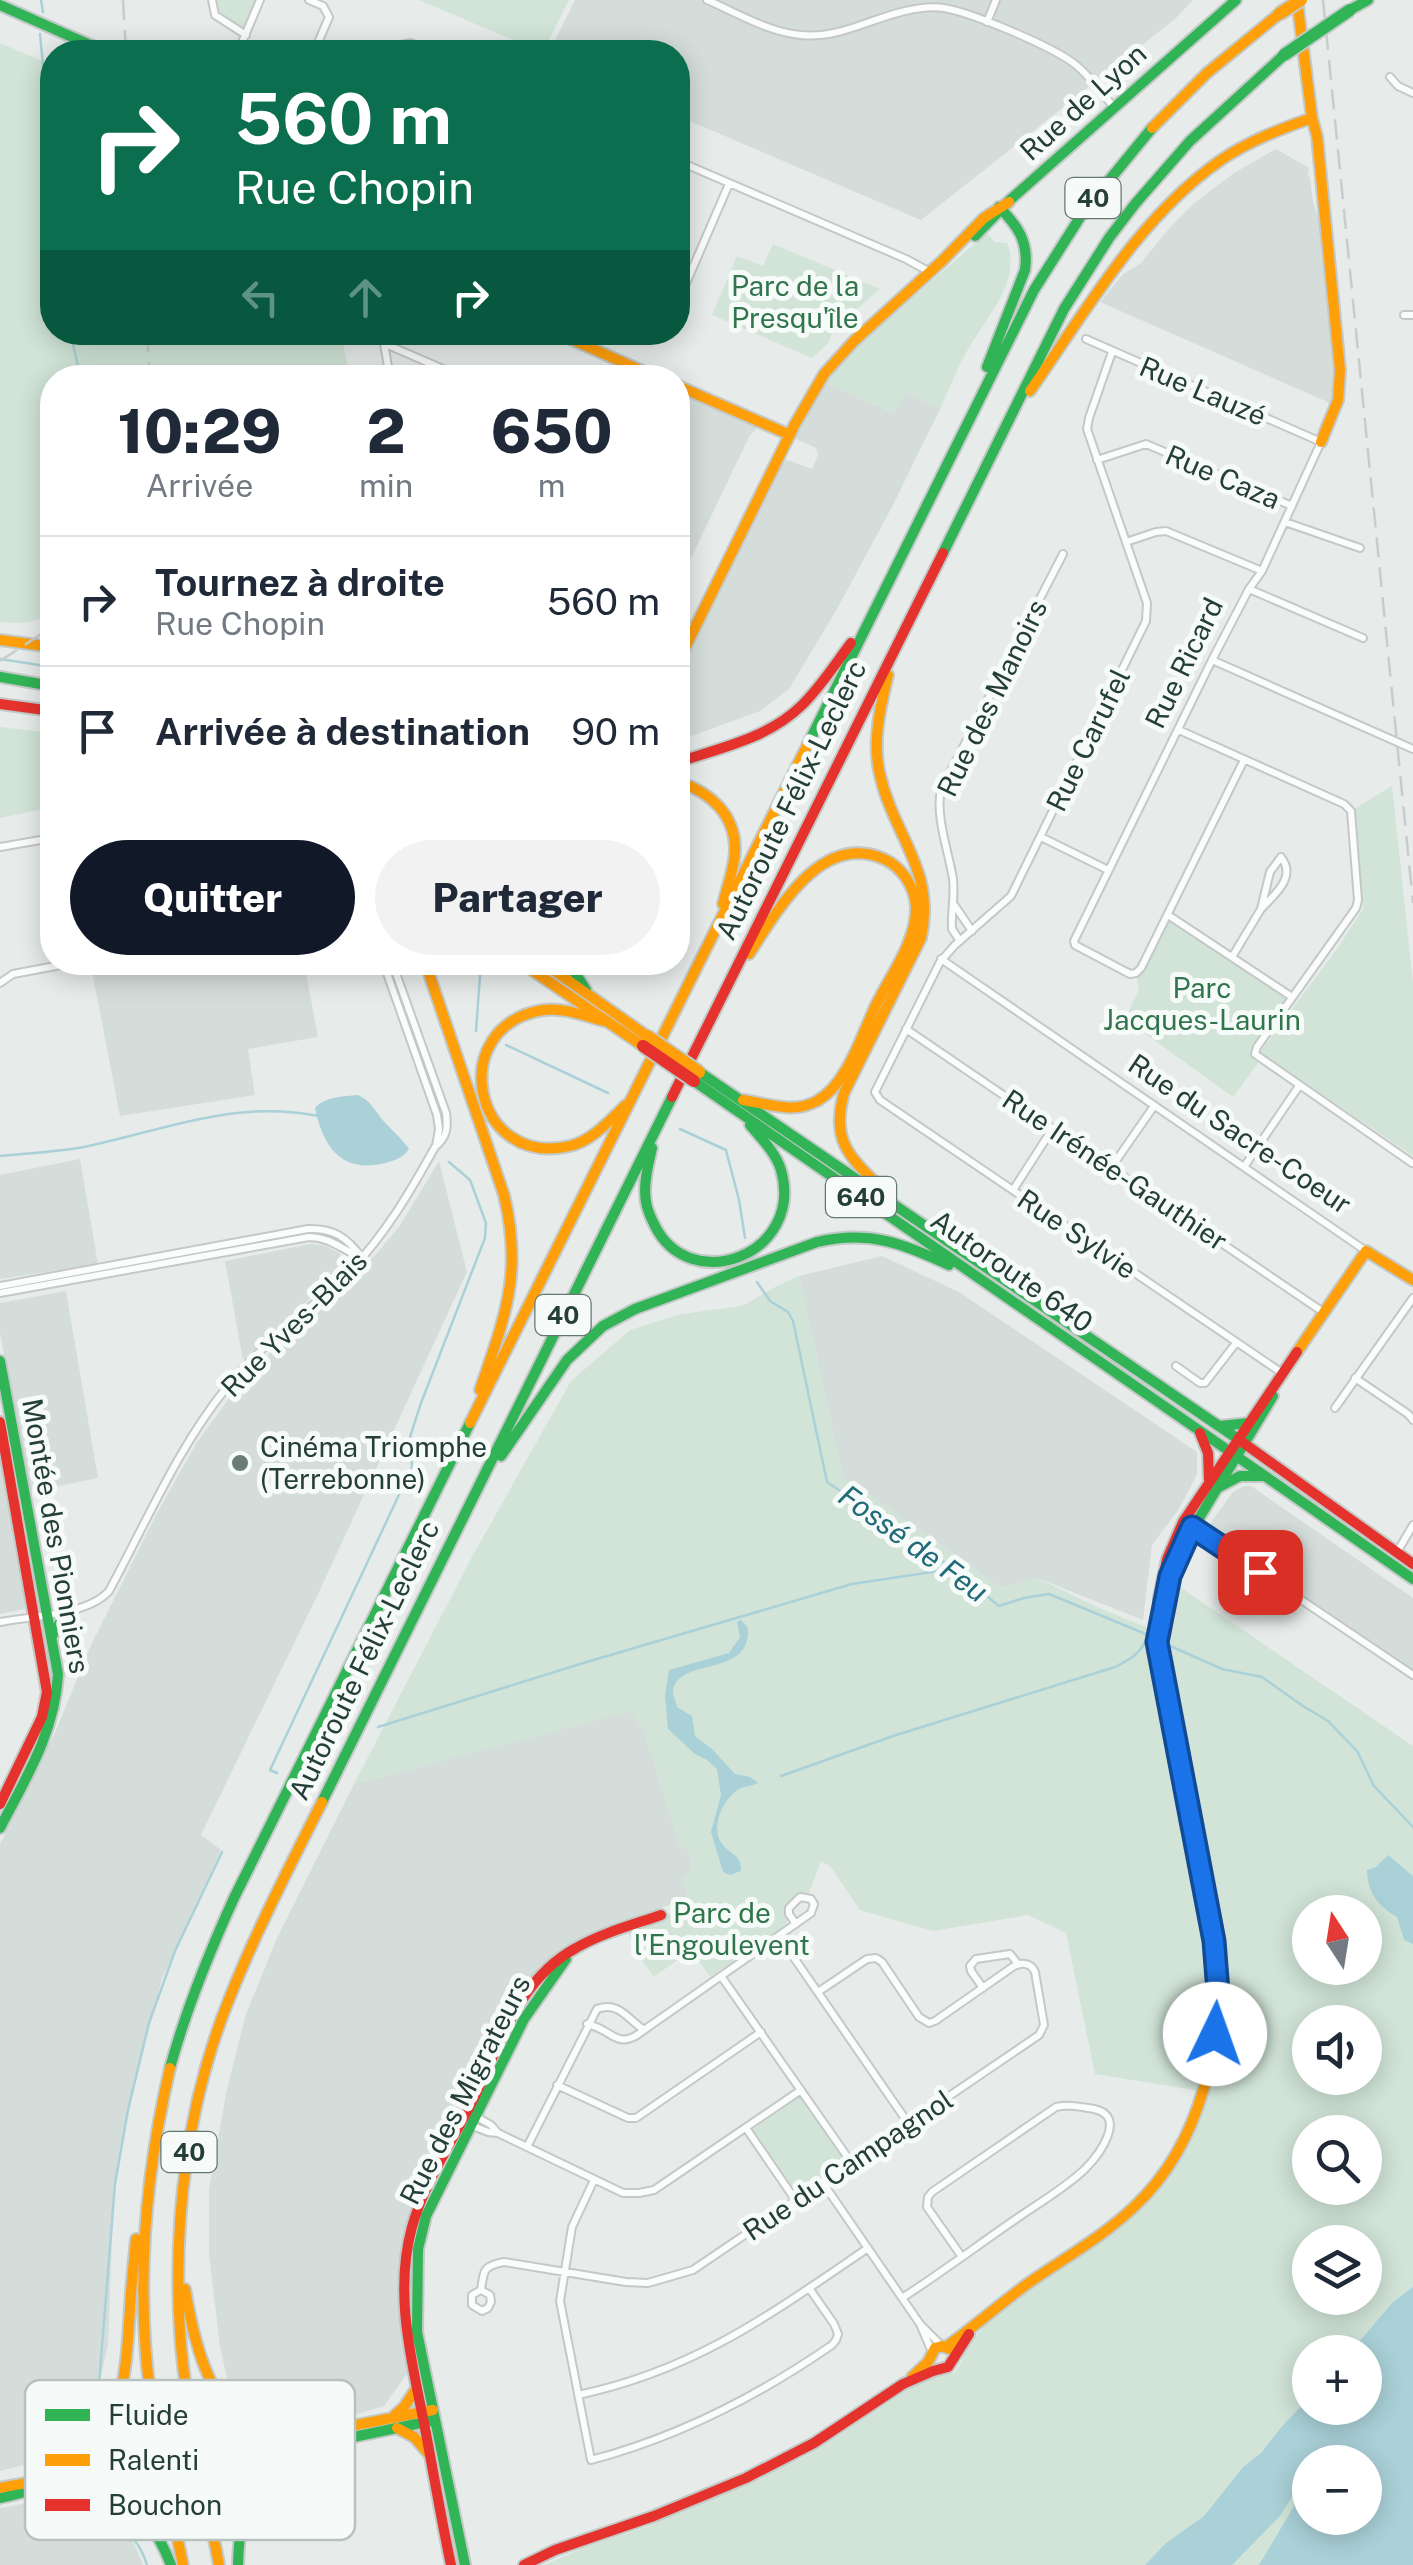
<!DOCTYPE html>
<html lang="fr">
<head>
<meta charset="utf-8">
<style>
	:root { --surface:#fff; --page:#f2f2f3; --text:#1f2937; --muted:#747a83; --line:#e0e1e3; --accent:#111827 }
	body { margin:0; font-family:"Public Sans",sans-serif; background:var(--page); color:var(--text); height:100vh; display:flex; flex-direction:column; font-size:38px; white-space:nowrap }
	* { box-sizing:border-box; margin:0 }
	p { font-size:32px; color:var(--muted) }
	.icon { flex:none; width:55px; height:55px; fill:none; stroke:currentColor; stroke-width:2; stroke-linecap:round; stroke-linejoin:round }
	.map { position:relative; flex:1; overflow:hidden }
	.panel { position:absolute; left:40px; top:365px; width:650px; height:610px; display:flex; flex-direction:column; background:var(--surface); border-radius:40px; box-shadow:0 5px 25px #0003 }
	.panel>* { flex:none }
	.top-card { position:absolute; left:40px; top:40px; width:650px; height:305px; border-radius:40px; box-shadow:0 5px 25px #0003; background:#0b6e4f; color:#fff; overflow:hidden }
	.needle { width:65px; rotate:348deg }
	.buttons { position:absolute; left:1292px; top:1895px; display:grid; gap:20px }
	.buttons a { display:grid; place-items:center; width:90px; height:90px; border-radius:50%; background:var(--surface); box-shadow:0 5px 25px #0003; font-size:50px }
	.pin { position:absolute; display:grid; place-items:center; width:85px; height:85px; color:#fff; margin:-42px; border-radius:20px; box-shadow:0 5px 15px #0006 }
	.me { position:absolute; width:110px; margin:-55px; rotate:3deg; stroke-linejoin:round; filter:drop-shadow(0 0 8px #0008) }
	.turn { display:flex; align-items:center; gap:35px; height:210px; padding:0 30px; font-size:45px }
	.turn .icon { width:130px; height:130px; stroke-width:2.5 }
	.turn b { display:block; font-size:70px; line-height:85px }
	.lanes { display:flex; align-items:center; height:95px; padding:0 30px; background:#0003; justify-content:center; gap:50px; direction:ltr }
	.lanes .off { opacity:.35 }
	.eta { display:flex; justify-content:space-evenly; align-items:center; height:170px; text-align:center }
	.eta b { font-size:60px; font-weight:800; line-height:70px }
	.action { display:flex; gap:20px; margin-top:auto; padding:20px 30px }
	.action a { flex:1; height:115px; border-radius:60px; background:var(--accent); color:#fff; font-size:40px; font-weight:800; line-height:115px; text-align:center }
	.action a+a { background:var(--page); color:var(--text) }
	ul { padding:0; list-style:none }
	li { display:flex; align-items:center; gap:30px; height:130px; padding:0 30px; border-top:2px solid var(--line) }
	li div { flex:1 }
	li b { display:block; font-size:38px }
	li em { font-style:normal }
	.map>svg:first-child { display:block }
</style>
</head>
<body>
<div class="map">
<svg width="1413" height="2565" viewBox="0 0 1413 2565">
	<rect width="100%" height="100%" fill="#e7ecea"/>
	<path fill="#d5ddda" d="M575 0H1193L1175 19 921 220 678 116V52H549Z
		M1276 149 1309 168 1308 176 1310 177 1313 202 1319 220 1335 375 1330 403 1100 302 1123 274 1140 264 1172 225 1193 204 1234 173Z
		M825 383 894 413 907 392 940 409 892 507 837 609 789 689 760 711 678 741V675L783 460H788L812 469 818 455 816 448 794 438Z
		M678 393 758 427 749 437 678 585Z
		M111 962 304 963 318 1037 248 1049 255 1095 120 1116 91 966Z
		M80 1159 98 1264 0 1279V1175Z
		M439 1161 467 1272 319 1592 201 1835 221 1850 162 1979 130 2100 114 2188 108 2344 96 2400 70 2442 50 2458 0 2471V1844L54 1735 92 1643 156 1515 197 1442 230 1397 284 1337 348 1284 377 1253 399 1227Z
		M310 1244 324 1245 339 1253 343 1260 340 1271 243 1360 225 1261Z
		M882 1256 959 1292 1197 1452V1474L1179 1509 1152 1545 1143 1620 1037 1578 1002 1588 843 1477 799 1276Z
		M66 1291 98 1478 29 1492 0 1333V1303Z
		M0 1449 26 1609 0 1614Z
		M1244 1486H1251L1413 1598V1670L1206 1529 1233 1492Z
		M630 1711 644 1730 679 1844 687 1849 692 1858 690 1872 682 1880 689 1898 606 1928 579 1942 509 2012 415 2205 400 2295V2329L409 2371 384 2406 358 2414 321 2421 284 2422 260 2416 243 2405 227 2379 220 2346 209 2255V2189L227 2089 246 2014 277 1938 354 1784Z
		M60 2497 89 2506 113 2519 132 2538 143 2565H0V2508Z"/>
	<path fill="#d1e4d7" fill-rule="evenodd" d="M212 0H260L244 34 215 15Z
		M419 0H569L543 52H541Z
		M0 43 52 65V332L341 333 350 377 186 378 185 374 162 377 143 375 142 378H52V611C36 624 20 624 0 622Z
		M987 233 995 242 1007 243C1023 279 984 321 967 351 957 369 949 389 940 409L907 392 895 413 825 383 855 347Z
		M773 244 880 289 834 329 828 343 812 358 712 315 737 256 763 266Z
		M0 727 52 733V807L0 818Z
		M1392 786 1413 983V1156L1260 1052 1337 949 1363 909 1353 810Z
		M1168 915 1292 997 1257 1048 1261 1059 1233 1097 1125 1019 1139 990 1136 973Z
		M799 1276 843 1477 1002 1588 1037 1578 1097 1607 1170 1637 1177 1585 1413 1746V2287L1393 2302 1350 2352H1310V2397L1283 2425 1261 2453 1243 2467 1204 2516 1166 2543 1145 2565H544L583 2548 646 2527 806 2456 897 2394 933 2378 955 2373 962 2362 963 2353 981 2329 1002 2310 1147 2202 1172 2173 1187 2148 1208 2092 1095 2074 1066 1933 1028 1915 933 1931 860 1910 830 1866 821 1861 809 1893C792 1893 782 1905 788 1921L781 1929 710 1977 691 1950 654 1977 636 1952 627 1930 687 1907 689 1898 682 1880C696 1868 695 1854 679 1845L644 1730 630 1712 354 1784 473 1555 571 1381 630 1330 681 1314 742 1306 777 1286ZM1310 1912H1365V1968H1310ZM1310 2022H1365V2078H1310ZM1310 2132H1365V2188H1310ZM1310 2242H1365V2298H1310Z
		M800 2096 846 2161 797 2195 752 2130Z
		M1294 2493V2506L1259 2565H1230Z"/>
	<path fill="#aad1d8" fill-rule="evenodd" d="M358 1095C370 1101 373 1107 381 1118 390 1129 401 1137 409 1149 402 1159 393 1161 381 1164 340 1172 323 1146 315 1108 324 1097 344 1096 358 1095Z
		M741 1620 748 1628C751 1679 678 1656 673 1691 673 1696 676 1701 677 1707L692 1716 695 1736 712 1749 735 1774 750 1777 758 1783C750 1787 741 1786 735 1792 721 1803 710 1830 723 1845 732 1856 741 1854 741 1871L730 1875 723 1872 711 1832 721 1795 717 1769 707 1760 695 1754 668 1729 665 1696 669 1670 729 1653 740 1637 737 1622Z
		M1388 1855 1413 1876V1944L1404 1940 1397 1917C1378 1906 1367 1892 1367 1870L1376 1867Z
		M1413 2287V2565H1259L1294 2506 1293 2495 1280 2516 1232 2565H1145L1166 2543 1204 2516 1243 2467 1261 2453 1283 2425 1310 2397V2408H1365V2352H1350L1393 2302ZM1310 2462H1365V2518H1310Z"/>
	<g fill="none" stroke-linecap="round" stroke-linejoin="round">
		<path stroke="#aad1d8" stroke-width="2.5" d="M41 0 43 12
			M40 34 52 157
			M70 332 81 378
			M0 659 52 667
			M476 1031 481 962
			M506 1045 608 1093
			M680 1129 726 1150 739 1200 745 1238
			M0 1156C28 1153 57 1152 84 1147 165 1130 234 1099 319 1116
			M757 1282 770 1301 788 1312 793 1321 827 1482 954 1569 999 1606 1024 1598 1049 1594 1148 1635C1142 1653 1131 1659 1115 1667L893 1736 781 1776
			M1168 1645 1222 1669 1262 1677 1303 1706 1328 1721 1357 1751 1374 1786 1413 1827
			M378 1727 590 1661 852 1584 952 1569
			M277 1773 270 1770 412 1467 410 1437 421 1403 485 1238 486 1223 470 1180 449 1162
			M66 2441 83 2427 99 2384 115 2184 128 2110 149 2023 175 1951 222 1852
			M89 2509C117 2518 138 2536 147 2565"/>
		<defs>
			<path id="street" d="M212 0 215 15 246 35
				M309 0 323 6 329 17 314 52
				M707 0C737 13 768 32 801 35 838 39 870 19 905 11 918 8 931 6 944 8 973 13 1048 45 1072 62 1089 74 1100 92 1114 107
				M987 22 996 0
				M238 52 260 0
				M391 52 396 46 411 43 431 52
				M1390 77 1398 86 1413 93
				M678 161 906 259 930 272
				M678 295 684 288 729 184
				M1404 315H1413
				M382 332 390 378
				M1086 339 1321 442 1262 571 1249 589 1212 660 1074 941 1075 945 1130 974 1136 973 1141 968 1244 760
				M383 343 464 378
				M1112 352 1089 418 1087 429 1147 603 1146 621 1011 896 955 945 940 962 875 1092 880 1100 1282 1373
				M1097 460 1146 444 1292 506
				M1285 522 1360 548
				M1126 542 1156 532 1166 531 1262 571
				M1249 589 1363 638
				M678 622 694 629
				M1212 660 1413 749
				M1179 730 1344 804 1351 811 1358 900 1356 908 1257 1047 1255 1054 1412 1163
				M1041 837 1108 870
				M0 847 52 838
				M955 906 972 931
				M1168 915 1292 997
				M960 941 952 929C951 912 955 896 953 879 949 853 935 816 941 790L1063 554
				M1232 957 1261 909 1270 872 1281 857C1297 877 1275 894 1261 909
				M941 959 1366 1251
				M383 962 437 1115 439 1129 436 1146
				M0 983 13 974 77 962
				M906 1029 1323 1312
				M1244 1167 1299 1086
				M1111 1168 1154 1106
				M1013 1190 1053 1128
				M0 1286 308 1229C333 1228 347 1237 362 1258
				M0 1293 309 1237C330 1237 342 1250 361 1257
				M1176 1366 1200 1383H1205L1236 1343
				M1355 1378 1408 1414 1413 1420
				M1335 1408 1413 1298
				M1193 1527 1413 1675
				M1396 1554 1413 1525
				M0 1622C32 1616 88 1615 109 1591 146 1523 178 1447 227 1387 262 1343 310 1311 349 1272 385 1235 410 1192 435 1147 447 1137 448 1128 446 1113L392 962
				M779 1936 908 2123
				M721 1976 851 2162
				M983 1988 971 1971 970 1966 976 1959 1010 1954 1018 1964
				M587 2024C614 2030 617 2052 644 2030L811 1913 814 1904 811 1899 800 1897 789 1908V1914L796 1924
				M557 2085 628 2118H636L761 2032
				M475 2116 491 2125 497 2132
				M468 2124 488 2132 498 2133 623 2193H639L654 2190 801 2090
				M746 2128 796 2201
				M527 2147 597 2009C618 2001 627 2018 644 2030
				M594 2180 572 2227 560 2301 591 2460C679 2437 758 2396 832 2345L836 2340 838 2334 834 2324 809 2288
				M823 2183 920 2324 932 2352
				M481 2290 490 2295 491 2302 488 2308 482 2311 472 2305V2295L481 2290C484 2270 483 2266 504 2262L626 2282 648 2283 693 2270 1039 2035 1044 2025 1035 1972C1031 1963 1023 1962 1014 1966L935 2021 929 2023 919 2017 882 1962 876 1958 867 1959 818 1992
				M902 2298C941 2273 978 2245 1016 2219 1039 2203 1065 2188 1085 2169 1099 2155 1128 2116 1094 2109 1081 2107 1069 2104 1056 2107L932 2192 928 2197 927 2207 962 2257
				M921 2325 942 2346
				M578 2395C696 2370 771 2314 868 2248"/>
			<path id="fast" d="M0 5 106 52
				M1350 10 1368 0
				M975 236 1010 200 1236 0
				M987 367 1025 270C1029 242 1018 226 999 207
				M943 553 1064 309 1109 238 1135 204 1190 141 1284 55
				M0 677 52 686
				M808 744 1034 290 1084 211 1152 128
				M568 962 586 990
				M699 1072 1238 1439
				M694 1081 1229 1451
				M652 1148C648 1166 643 1184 646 1202 647 1210 650 1216 654 1224 689 1298 805 1255 781 1170 776 1153 761 1138 750 1125
				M0 1361 58 1674C55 1732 26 1778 0 1828
				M1220 1426 1249 1423
				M1229 1451 1413 1579
				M501 1456 567 1360 603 1326 635 1309 817 1242C869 1230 902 1243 949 1265
				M1217 1488 1240 1476H1263
				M1161 1620 1171 1578 1187 1538 1273 1396
				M52 1636 61 1621 73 1611
				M322 1802 672 1097
				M170 2068C186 2009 209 1953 234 1898L470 1423
				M0 2498C27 2492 57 2481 85 2483 130 2487 156 2527 171 2565
				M238 2565C240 2481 263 2456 344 2439 374 2433 405 2426 435 2420
				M465 2565 417 2332 418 2249 426 2216 524 2019 566 1959"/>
			<path id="slow" d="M1297 0 1312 118 1317 136 1340 370 1338 400 1321 442
				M1152 128 1207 73 1279 14
				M555 332 658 378
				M678 386 790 435
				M1030 391C1086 311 1139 217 1221 160 1249 141 1280 129 1312 118
				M0 640 52 647
				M678 662 795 424 824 374 854 341 942 261 984 218 1009 202
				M888 675C880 708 872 742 880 775 894 837 936 870 921 938L844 1093C829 1146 855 1161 889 1196
				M678 782C709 791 735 814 735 849 735 868 727 886 723 904
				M425 962 504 1195C523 1274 505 1316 480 1390
				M520 962 643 1046
				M542 962 647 1036
				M604 1021C585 1016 563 1007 543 1010 445 1026 472 1169 570 1146 592 1141 610 1120 626 1105
				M743 1100C768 1104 794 1114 817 1101 847 1085 862 1034 876 1005 890 976 917 941 916 907 915 887 902 867 884 859 821 831 778 910 749 954
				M1297 1352 1366 1251 1413 1280
				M470 1423 808 744
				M170 2068C148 2163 138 2258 146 2355 152 2426 169 2496 183 2565
				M185 2289C196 2351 214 2439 295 2437 310 2437 326 2431 341 2428 372 2422 402 2416 433 2410
				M946 2347C975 2326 1001 2303 1030 2282 1066 2257 1104 2236 1135 2206 1201 2144 1225 2041 1215 1953
				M912 2377 928 2362 935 2348 942 2346 950 2349
				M394 2416 404 2407 416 2389
				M397 2428 414 2437 428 2453
				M0 2488C22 2483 48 2482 68 2470 125 2437 126 2368 130 2309 131 2286 134 2262 136 2239
				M219 2565C205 2488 185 2410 180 2332 173 2222 187 2104 228 2002 255 1933 289 1868 322 1802"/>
			<path id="jam" d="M0 704 52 711
				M678 762C721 748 768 738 801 706 820 688 835 664 851 643
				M672 1097 943 553
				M0 1422 47 1692 42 1717 0 1804
				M1200 1433 1208 1453 1209 1480
				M1238 1439 1413 1564
				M1215 1953 1159 1658V1598L1167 1559 1183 1522 1297 1352
				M451 2565C441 2518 433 2470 424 2423 411 2358 394 2292 412 2227 425 2180 454 2139 475 2096 501 2042 519 1979 576 1948 602 1933 632 1925 661 1915
				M524 2565 555 2550 654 2516 746 2478 814 2443 903 2384 933 2371 948 2367 969 2334"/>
		</defs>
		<use href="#street" stroke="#c4c9c7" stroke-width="10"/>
		<use href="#fast" stroke="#c3c9c7" stroke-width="14"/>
		<use href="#slow" stroke="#c3c9c7" stroke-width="14"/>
		<use href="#jam" stroke="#c3c9c7" stroke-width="14"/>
		<use href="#street" stroke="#fbfcfc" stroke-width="6"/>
		<use href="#fast" stroke="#30b455" stroke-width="10"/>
		<use href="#slow" stroke="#ff9f0a" stroke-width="10"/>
		<use href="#jam" stroke="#e5322d" stroke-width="10"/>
		<path stroke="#c8cccb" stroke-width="2.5" stroke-dasharray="20 10" stroke-linecap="butt" d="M123 0 126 52
			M1323 0 1413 903
			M147 332 150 378
			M0 661 52 627"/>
		<defs>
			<path id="fast-bridge" d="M1284 55 1350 10"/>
			<path id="slow-bridge" d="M1279 14 1301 0
				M647 1036 699 1072"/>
			<path id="jam-bridge" d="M643 1046 694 1081"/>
		</defs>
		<use href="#fast-bridge" stroke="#c2cac8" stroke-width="16" stroke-linecap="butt"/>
		<use href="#slow-bridge" stroke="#c2cac8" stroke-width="16" stroke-linecap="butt"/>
		<use href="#jam-bridge" stroke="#c2cac8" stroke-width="16" stroke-linecap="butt"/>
		<use href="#fast-bridge" stroke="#30b455" stroke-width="12"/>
		<use href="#slow-bridge" stroke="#ff9f0a" stroke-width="12"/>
		<use href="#jam-bridge" stroke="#e5322d" stroke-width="12"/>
	</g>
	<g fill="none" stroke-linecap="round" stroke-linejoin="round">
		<defs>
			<path id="route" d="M1215 2034 1218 1992 1214 1941 1157 1642 1170 1576 1192 1527 1260 1572"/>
		</defs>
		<use href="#route" stroke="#114b97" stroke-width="25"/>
		<use href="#route" stroke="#1a73e8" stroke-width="18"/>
	</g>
	<circle fill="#697c76" stroke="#f6faf8" stroke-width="4" cx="240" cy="1463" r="10"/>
	<g text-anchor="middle" stroke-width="10" stroke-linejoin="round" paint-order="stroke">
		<g fill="#f6faf8" stroke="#647772" stroke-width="2.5">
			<rect x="1065.5" y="178" width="55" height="40" rx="8"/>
			<rect x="826" y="1177" width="70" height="40" rx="8"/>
			<rect x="535.5" y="1295" width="55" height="40" rx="8"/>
			<rect x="161.5" y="2132" width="55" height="40" rx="8"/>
		</g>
		<g font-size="25" font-weight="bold" fill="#253f38">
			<text x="1093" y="207">40</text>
			<text x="861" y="1206">640</text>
			<text x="563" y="1324">40</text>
			<text x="189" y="2161">40</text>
		</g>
		<g font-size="28" fill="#253f38" stroke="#f6faf8">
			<text transform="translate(1083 102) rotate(-42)" y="10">Rue de Lyon</text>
			<text transform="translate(1203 391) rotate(23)" y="10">Rue Lauzé</text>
			<text transform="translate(1223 477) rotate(23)" y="10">Rue Caza</text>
			<text transform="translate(1184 663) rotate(-64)" y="10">Rue Ricard</text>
			<text transform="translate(992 698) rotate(-64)" y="10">Rue des Manoirs</text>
			<text transform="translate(1088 740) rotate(-64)" y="10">Rue Carufel</text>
			<text transform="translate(791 800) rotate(-64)" y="10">Autoroute Félix-Leclerc</text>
			<text transform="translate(1240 1134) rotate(34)" y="10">Rue du Sacre-Coeur</text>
			<text transform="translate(1115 1170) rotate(34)" y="10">Rue Irénée-Gauthier</text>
			<text transform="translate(1077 1234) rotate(34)" y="10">Rue Sylvie</text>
			<text transform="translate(1012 1271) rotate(35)" y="10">Autoroute 640</text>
			<text transform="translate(294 1324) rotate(-45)" y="10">Rue Yves-Blais</text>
			<text transform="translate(56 1536) rotate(80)" y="10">Montée des Pionniers</text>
			<text transform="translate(364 1660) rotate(-64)" y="10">Autoroute Félix-Leclerc</text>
			<text transform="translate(465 2090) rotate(-63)" y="10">Rue des Migrateurs</text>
			<text transform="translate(848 2165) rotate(-34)" y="10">Rue du Campagnol</text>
		</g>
		<g font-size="28" fill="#30754b" stroke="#f6faf8">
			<text x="795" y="296">Parc de la<tspan x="795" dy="32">Presqu'île</tspan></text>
			<text x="1202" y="998">Parc<tspan x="1202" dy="32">Jacques-Laurin</tspan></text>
			<text x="722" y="1923">Parc de<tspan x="722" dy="32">l'Engoulevent</tspan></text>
		</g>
		<g font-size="28" fill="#253f38" stroke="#f6faf8" text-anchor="start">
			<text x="260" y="1457">Cinéma Triomphe<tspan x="260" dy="32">(Terrebonne)</tspan></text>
		</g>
		<g font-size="30" font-style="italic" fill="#206a7a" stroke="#f6faf8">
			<text transform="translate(913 1544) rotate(36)" y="10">Fossé de Feu</text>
		</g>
	</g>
	<rect x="25" y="2380" width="330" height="160" rx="15" fill="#f6faf8" stroke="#b7c2be" stroke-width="2.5"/>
	<rect x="45" y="2409" width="45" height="12" fill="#30b455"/>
	<rect x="45" y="2454" width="45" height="12" fill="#ff9f0a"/>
	<rect x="45" y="2499" width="45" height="12" fill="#e5322d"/>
	<g font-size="28" fill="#253f38">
		<text x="108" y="2425">Fluide</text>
		<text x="108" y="2470">Ralenti</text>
		<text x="108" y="2515">Bouchon</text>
	</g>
</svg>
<div class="buttons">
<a><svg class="needle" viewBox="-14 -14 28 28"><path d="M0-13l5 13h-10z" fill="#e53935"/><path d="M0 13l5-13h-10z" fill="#747a83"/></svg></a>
<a><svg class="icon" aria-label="sound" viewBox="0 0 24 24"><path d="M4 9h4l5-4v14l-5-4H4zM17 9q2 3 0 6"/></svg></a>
<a><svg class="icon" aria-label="search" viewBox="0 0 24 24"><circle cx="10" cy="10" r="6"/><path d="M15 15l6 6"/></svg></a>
<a><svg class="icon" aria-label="layers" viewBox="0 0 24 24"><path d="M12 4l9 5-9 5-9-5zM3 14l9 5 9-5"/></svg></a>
<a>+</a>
<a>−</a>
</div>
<div class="pin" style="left:1260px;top:1572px;background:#d93025"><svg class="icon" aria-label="arrive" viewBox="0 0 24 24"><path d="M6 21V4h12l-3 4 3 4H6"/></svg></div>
<svg class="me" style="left:1215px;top:2034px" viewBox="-20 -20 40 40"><circle r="19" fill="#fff"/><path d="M0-13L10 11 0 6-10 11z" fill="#1a73e8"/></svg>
<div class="top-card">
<div class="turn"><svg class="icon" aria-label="right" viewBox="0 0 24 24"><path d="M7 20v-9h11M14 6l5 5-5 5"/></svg><div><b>560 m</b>Rue Chopin</div></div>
<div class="lanes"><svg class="icon off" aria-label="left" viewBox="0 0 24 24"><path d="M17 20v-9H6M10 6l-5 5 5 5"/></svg><svg class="icon off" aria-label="ahead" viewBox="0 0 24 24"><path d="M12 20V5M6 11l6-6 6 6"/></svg><svg class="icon" aria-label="right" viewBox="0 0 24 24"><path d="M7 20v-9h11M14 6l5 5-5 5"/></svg></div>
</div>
<section class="panel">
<div class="eta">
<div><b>10:29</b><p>Arrivée</p></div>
<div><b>2</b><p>min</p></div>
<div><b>650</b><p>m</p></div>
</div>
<ul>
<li><svg class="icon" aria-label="right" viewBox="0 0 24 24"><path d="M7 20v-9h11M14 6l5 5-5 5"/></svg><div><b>Tournez à droite</b><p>Rue Chopin</p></div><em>560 m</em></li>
<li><svg class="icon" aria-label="arrive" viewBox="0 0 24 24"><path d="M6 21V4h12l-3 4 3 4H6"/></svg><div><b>Arrivée à destination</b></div><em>90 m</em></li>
</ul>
<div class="action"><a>Quitter</a><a>Partager</a></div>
</section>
</div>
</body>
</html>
